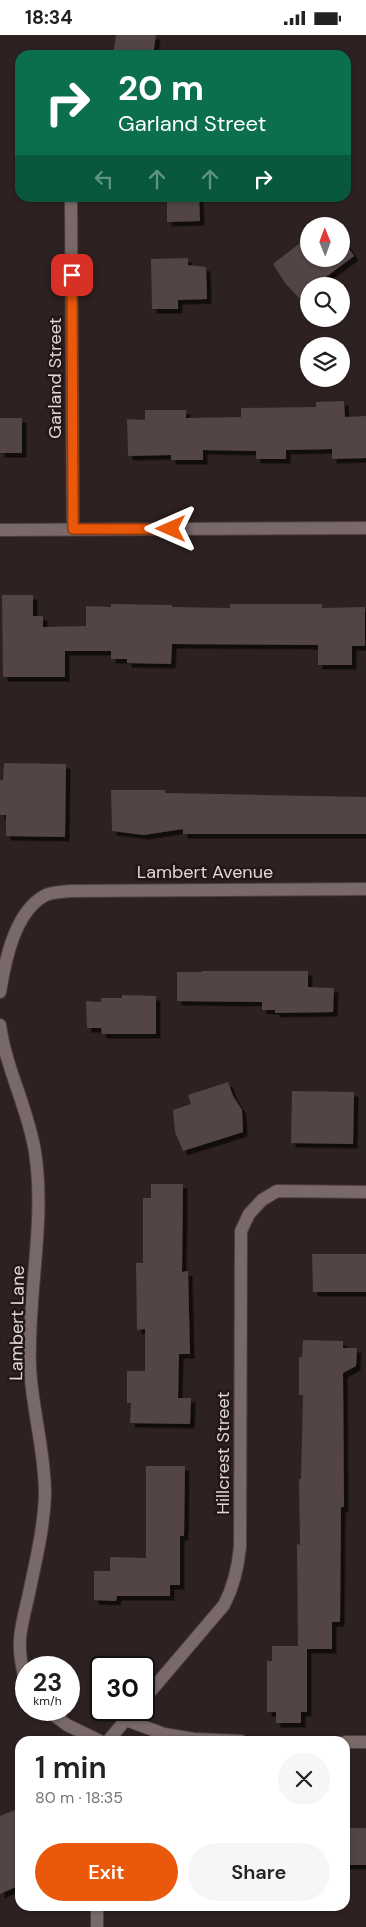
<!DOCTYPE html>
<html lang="en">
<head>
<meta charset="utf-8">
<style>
	:root { --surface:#fff; --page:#f6f6f6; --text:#222; --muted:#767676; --accent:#ea580c }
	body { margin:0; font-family:"DM Sans",sans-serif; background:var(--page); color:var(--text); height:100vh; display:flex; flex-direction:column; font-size:19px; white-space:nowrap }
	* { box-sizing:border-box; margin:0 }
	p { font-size:16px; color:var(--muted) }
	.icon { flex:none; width:28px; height:28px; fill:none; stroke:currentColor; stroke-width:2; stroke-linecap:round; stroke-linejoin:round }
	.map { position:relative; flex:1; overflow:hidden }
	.details { position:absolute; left:15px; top:1701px; width:335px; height:175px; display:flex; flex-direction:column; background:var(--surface); border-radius:15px; box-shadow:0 1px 4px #0004 }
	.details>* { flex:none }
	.banner { position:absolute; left:15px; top:15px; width:336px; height:152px; border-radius:15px; box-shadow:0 1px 4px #0004; background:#0b6e4f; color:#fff; overflow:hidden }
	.needle { width:32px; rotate:359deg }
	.tools { position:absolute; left:300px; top:182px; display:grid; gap:10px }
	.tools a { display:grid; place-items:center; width:50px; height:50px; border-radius:50%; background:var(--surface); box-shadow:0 1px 4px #0004; font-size:25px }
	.speed { position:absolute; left:15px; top:1621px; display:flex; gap:10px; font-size:25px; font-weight:700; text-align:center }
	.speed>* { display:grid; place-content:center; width:65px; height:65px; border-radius:50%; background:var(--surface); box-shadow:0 1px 4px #0004; line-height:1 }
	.speed small { font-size:12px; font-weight:400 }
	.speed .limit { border:2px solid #111; border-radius:8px; background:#fff; color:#111 }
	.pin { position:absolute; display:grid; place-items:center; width:42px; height:42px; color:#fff; margin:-21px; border-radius:10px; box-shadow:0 2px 8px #0006 }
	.me { position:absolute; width:55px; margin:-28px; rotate:270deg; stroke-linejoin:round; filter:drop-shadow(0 0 4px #0008) }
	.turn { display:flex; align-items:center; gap:18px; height:105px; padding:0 20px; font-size:22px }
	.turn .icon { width:65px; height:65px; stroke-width:2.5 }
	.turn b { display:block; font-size:35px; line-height:42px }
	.lanes { display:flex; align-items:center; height:48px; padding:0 20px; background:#0003; justify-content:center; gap:25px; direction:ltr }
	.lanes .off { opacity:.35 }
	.round { display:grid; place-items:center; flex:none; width:52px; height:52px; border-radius:26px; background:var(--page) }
	.overview { display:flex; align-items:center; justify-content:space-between; height:85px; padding:0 20px }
	h1 { font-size:30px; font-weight:600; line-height:38px }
	.primary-button { display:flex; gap:10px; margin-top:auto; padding:10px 20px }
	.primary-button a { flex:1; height:58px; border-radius:30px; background:var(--accent); color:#fff; font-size:20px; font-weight:600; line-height:58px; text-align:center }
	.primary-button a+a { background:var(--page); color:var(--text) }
	.status { display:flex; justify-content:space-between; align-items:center; height:35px; padding:0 25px; background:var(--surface); direction:ltr }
	.status svg { height:14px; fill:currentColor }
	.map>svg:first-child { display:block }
</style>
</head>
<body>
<div class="status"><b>18:34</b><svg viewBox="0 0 49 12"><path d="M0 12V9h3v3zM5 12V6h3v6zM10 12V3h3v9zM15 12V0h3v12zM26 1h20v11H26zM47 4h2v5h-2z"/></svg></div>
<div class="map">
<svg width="366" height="1892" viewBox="0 0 366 1892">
	<defs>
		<filter id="shadow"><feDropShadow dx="4.5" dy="4.5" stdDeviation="0" flood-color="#0009"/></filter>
	</defs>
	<rect width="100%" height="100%" fill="#2e2121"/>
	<path fill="#534445" filter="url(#shadow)" d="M116 0H156L153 20H113Z
		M167 162H199L200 186 167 187Z
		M309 201V224H341V201L354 221 314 251H309V256L299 263 285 248 273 229Z
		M188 223V230L206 232 207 264 178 265V274H152L151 224Z
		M344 366 345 382 366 381V423L332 424V414L286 415V424H256V416L203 415V425H171V420L128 421 127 384 145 385V375H186V383L241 382V373L316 372V367Z
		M0 383H22V418H0Z
		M2 560H33V581H43V592L86 591V571L111 572V569L172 570V572L230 573V569H322V573L365 572V611H352V630H318V610L172 609 171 629 127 628V624H111V616H65V642H3Z
		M4 728 66 729 65 802 6 801V780H0V745H3Z
		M111 755H165V758L366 762V799H183V794L144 800 112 796Z
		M202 936H308V952L334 953 333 977 275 978V975H262V967L177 966V937H202Z
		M122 960 156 961V999H102L101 993H87L86 966 101 967V963H122Z
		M228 1047 233 1061 242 1075 243 1097 183 1116 175 1097 173 1075 191 1069 188 1060Z
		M292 1056 354 1057 353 1109 291 1108Z
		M151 1149H183L182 1237 188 1236 190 1319H179L178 1363H191L190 1389 130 1388 131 1368H127V1336H145V1294L137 1295 136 1228H143V1163H151Z
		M312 1219H366V1257H313Z
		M303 1305 343 1306V1313H357L356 1331 343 1338 344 1472H341L340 1587H332V1614H307V1677H301V1688H276V1677H267V1626H272V1611H298L297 1509 300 1510 299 1444H301L303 1360H299V1322H302Z
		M146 1431H185L184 1501H180V1550H170V1561H117L116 1566 94 1565V1536H110V1522L146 1523Z
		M20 1773V1850L0 1859V1781Z
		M345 1793H366V1830H345Z"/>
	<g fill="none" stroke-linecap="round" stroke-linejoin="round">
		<defs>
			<path id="minor" d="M71 162 73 494
				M0 495 366 493
				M0 957C5 927 14 878 44 861 51 857 63 857 71 856L366 854
				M0 990C6 1034 28 1073 35 1117 46 1186 27 1262 30 1332 32 1374 45 1416 45 1459 44 1494 35 1529 28 1563 25 1576 21 1590 20 1604 19 1618 22 1634 26 1648
				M144 1664 224 1570C234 1551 238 1533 240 1512L241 1196 249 1179 262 1165 277 1156 366 1157
				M47 1675 67 1690 100 1706
				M126 1685 164 1699 194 1704 241 1706
				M108 1706 134 1675
				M345 1707H366
				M97 1871V1892"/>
		</defs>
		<use href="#minor" stroke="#4b3f40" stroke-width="14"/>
		<use href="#minor" stroke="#796969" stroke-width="12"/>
	</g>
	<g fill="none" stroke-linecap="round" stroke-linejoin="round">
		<defs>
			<path id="route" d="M72 240 73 494H171"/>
		</defs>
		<use href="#route" stroke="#983908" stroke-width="12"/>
		<use href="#route" stroke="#ea580c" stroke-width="9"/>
	</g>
	<g text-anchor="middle" stroke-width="5" stroke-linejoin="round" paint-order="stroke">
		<g font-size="18" fill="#e0d7d7" stroke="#241718">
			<text transform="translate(55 343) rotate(-90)" y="6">Garland Street</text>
			<text x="205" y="843">Lambert Avenue</text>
			<text transform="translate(17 1288) rotate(-89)" y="6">Lambert Lane</text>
			<text transform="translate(223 1418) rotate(-90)" y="6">Hillcrest Street</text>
		</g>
	</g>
</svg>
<div class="tools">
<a><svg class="needle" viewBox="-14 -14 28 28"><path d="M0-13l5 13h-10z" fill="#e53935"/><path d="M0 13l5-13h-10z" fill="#767676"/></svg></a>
<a><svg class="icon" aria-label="search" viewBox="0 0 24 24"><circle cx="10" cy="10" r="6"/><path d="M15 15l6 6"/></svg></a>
<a><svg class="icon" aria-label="layers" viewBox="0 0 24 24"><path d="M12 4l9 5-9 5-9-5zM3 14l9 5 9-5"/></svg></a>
</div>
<div class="speed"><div>23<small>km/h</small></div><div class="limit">30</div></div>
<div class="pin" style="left:72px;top:240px;background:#d93025"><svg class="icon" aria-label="arrive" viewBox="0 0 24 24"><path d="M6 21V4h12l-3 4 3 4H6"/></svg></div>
<svg class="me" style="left:171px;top:494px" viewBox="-20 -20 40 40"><path d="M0-17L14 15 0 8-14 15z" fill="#ea580c" stroke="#fff" stroke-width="4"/></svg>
<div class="banner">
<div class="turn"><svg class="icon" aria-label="right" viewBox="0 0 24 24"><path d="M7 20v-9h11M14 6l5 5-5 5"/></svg><div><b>20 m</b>Garland Street</div></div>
<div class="lanes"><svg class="icon off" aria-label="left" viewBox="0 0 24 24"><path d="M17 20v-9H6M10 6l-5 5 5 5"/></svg><svg class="icon off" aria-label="ahead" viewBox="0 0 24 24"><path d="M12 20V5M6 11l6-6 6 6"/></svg><svg class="icon off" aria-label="ahead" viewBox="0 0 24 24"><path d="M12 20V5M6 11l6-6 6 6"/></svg><svg class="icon" aria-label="right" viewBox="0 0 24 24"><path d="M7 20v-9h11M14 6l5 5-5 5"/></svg></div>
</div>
<section class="details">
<div class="overview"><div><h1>1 min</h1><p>80 m · 18:35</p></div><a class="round"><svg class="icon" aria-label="close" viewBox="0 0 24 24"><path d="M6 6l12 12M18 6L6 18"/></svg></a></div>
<div class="primary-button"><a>Exit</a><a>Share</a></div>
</section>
</div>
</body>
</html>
